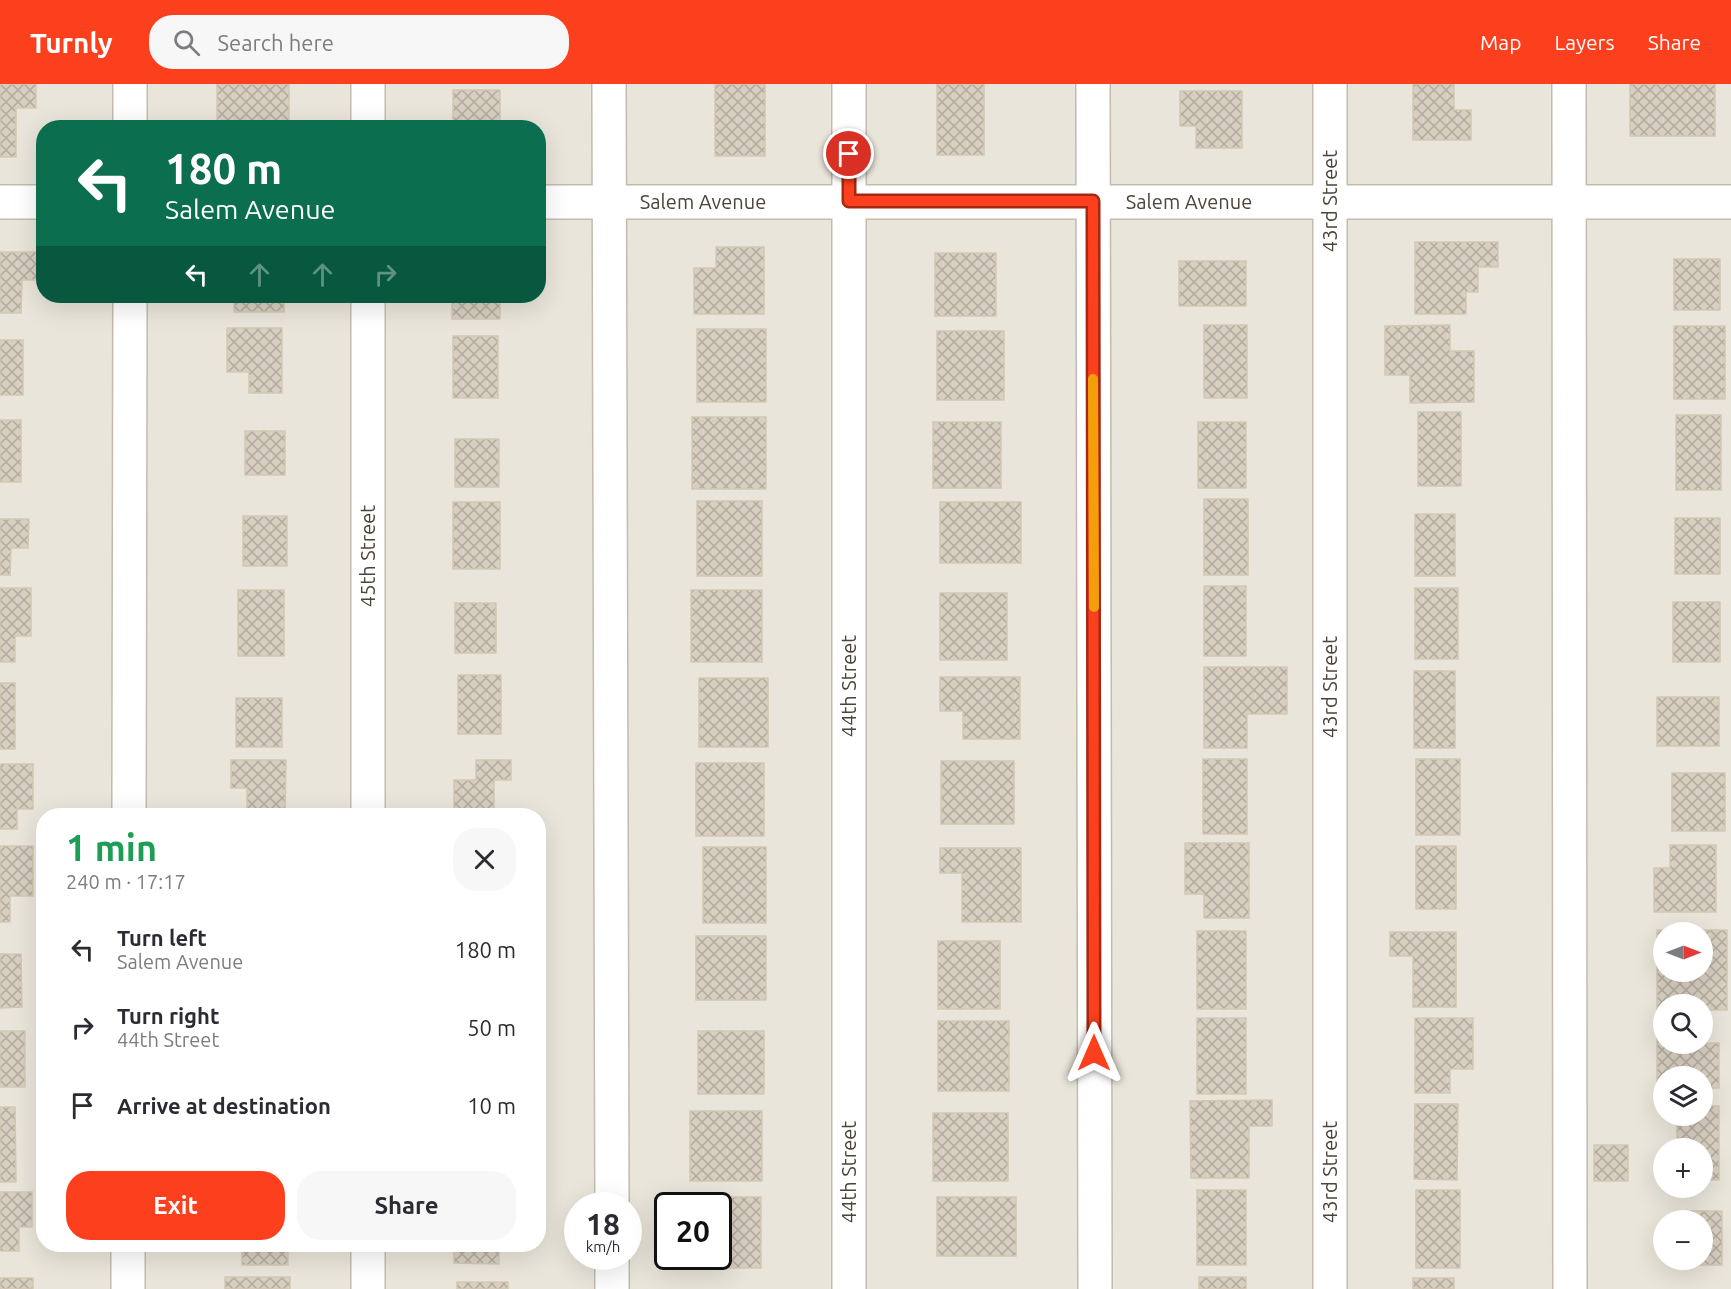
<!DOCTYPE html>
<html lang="en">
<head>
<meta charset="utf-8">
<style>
	:root { --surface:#fff; --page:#f7f7f7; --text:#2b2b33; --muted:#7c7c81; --accent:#fc3f1d }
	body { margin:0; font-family:Ubuntu,sans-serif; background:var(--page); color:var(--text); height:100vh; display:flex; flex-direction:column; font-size:22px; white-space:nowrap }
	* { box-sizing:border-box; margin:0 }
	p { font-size:20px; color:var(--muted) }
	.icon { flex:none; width:33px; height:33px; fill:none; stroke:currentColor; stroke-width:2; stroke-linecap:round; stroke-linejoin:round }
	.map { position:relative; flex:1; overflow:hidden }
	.details { position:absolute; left:36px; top:724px; width:510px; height:444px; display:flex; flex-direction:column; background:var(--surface); border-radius:24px; box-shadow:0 6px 24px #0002 }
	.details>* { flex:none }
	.banner { position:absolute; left:36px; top:36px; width:510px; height:183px; border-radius:24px; box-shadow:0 6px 24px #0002; background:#0b6e4f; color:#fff; overflow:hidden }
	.needle { width:39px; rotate:90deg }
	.tools { position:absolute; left:1653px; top:838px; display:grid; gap:12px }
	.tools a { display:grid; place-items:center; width:60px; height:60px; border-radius:50%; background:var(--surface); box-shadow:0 6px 24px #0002; font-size:30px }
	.speed { position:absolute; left:564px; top:1108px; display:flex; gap:12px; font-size:30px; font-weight:700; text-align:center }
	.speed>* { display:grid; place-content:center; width:78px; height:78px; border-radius:50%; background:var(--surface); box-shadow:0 6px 24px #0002; line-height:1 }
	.speed small { font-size:15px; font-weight:400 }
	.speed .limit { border:3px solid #111; border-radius:9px; background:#fff; color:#111 }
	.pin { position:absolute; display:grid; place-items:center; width:51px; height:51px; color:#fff; margin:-26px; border:3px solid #fff; border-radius:50%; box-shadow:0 2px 6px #0007 }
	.me { position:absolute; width:66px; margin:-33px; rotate:0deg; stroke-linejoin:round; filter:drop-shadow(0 0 4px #0008) }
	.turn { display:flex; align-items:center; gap:21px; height:126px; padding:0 30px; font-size:27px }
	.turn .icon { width:78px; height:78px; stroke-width:2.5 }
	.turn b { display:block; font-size:42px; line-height:51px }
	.lanes { display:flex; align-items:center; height:57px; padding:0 30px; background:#0003; justify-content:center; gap:30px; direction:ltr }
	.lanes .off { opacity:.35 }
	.round { display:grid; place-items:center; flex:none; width:63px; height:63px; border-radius:24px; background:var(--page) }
	.overview { display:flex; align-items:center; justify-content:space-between; height:102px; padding:0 30px }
	h1 { font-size:36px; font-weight:700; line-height:45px; color:#1e9e55 }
	.button { display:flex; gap:12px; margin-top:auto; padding:12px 30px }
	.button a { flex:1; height:69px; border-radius:24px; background:var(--accent); color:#fff; font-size:24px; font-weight:700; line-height:69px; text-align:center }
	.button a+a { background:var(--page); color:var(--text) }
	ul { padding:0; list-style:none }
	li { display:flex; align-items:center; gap:18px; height:78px; padding:0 30px }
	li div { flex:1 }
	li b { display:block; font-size:22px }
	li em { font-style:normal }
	header { display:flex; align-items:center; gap:36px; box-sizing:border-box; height:84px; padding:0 30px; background:var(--accent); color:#fff }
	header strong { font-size:28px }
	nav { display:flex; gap:33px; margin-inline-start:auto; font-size:21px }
	.search { width:420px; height:54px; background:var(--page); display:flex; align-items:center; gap:15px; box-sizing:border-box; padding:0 21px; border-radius:24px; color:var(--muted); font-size:22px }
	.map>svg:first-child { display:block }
</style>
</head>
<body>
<header>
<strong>Turnly</strong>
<div class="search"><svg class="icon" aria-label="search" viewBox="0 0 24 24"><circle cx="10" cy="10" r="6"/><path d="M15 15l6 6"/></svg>Search here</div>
<nav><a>Map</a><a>Layers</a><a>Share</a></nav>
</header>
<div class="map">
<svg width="1731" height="1205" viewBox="0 0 1731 1205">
	<defs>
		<pattern id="building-cross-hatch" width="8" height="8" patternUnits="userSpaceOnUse" patternTransform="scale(1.5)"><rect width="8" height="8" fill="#d8cfc1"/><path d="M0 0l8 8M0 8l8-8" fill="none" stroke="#b1aa9e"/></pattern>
	</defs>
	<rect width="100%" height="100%" fill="#f6f3ec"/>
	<path fill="#eae5da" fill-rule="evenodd" d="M0 0H1731V1205H0ZM44 44H538V212H44ZM44 732H538V1161H44ZM1664 849H1702V888H1664ZM1664 921H1702V960H1664ZM1664 993H1702V1032H1664ZM1664 1065H1702V1104H1664ZM578 1122H628V1173H578ZM668 1122H718V1173H668ZM1664 1137H1702V1176H1664Z"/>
	<path fill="url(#building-cross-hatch)" stroke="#d3c7b4" stroke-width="1.5" fill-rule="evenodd" d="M0 0H36V24H16V73H0Z
		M217 0H289V44H217Z
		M715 0H765V72H715Z
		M937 0H984V71H937Z
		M1413 0H1454V26H1471V56H1413Z
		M1630 0H1715V52H1630Z
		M453 6H500V44H453Z
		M1180 7H1242V64H1196V42H1180Z
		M1415 158H1498V183H1478V208H1466V230H1415Z
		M716 163H764V230H694V184H716Z
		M0 168H44V196H22L21 229H0Z
		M935 169H996V232H935Z
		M1674 175H1720V226H1674Z
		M1179 177H1246V222H1179Z
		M234 212H284V228H234Z
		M452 212H516V215H500V235H452Z
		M1204 241H1247V314H1204Z
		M1450 241V267H1474V318L1410 319V291H1385V242Z
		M1674 242H1725V315H1674Z
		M227 244H282V309H249V288H227Z
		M697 245H766V318H697Z
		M937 247H1004V316H937Z
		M453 252H498V314H453Z
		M0 256H23V311H0Z
		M1418 328H1461V402H1418Z
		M1676 331H1721V406H1676Z
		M692 333H766V405H692Z
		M0 336H21V398H0Z
		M933 338H1001V404H933Z
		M1198 338H1246V404H1198Z
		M245 347H285V391H245Z
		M455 355H499V403H455Z
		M1204 415H1248V491H1204Z
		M697 417H762V492H697Z
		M453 418H500V485H453Z
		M940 418H1021V479H940Z
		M1415 430H1455V492H1415Z
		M243 432H287V482H243Z
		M1675 434H1720V490H1675Z
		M0 435H29L28 464H11L10 491H0Z
		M1204 502H1246V572H1204Z
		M0 504H31V552H15V578H0Z
		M1415 504H1458V575H1415Z
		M238 506H284V572H238Z
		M691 506H762V578H691Z
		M940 509H1007V576H940Z
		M1673 518H1720V578H1673Z
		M455 519H496V569H455Z
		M1204 583H1287V630H1247V664H1204Z
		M1414 587H1455V664H1414Z
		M458 591H501V650H458Z
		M940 593H1020V655H963V627H940Z
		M699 594H768V663H699Z
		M0 599H15V665H0Z
		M1657 613H1719V662H1657Z
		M236 614H282V663H236Z
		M1203 675H1247V750H1203Z
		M1416 675H1460V751H1416Z
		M231 676H286L285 732H247V704H231Z
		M476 676H511V696H494V732H454V696H476Z
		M941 677H1014V740H941Z
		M696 679H764V752H696Z
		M0 680H33V725H17V745H0Z
		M1672 689H1725V747H1672Z
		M1185 759H1249V834H1204V810H1185Z
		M1670 761H1716V828H1654V784H1670Z
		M0 762H33V812H10V838H0Z
		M1416 762H1456V825H1416Z
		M703 763H766V839H703Z
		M940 764H1021V838H962V789H940Z
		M1657 846H1727V926H1702V921H1664V926H1657ZM1664 849H1702V888H1664Z
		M1197 847H1246V925H1197Z
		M1390 848H1456V923H1413V872H1390Z
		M696 852H766V916H696Z
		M938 857H1000V925H938Z
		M0 870H21L22 923 0 924Z
		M1197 934H1246V1010H1197Z
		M1415 934H1473V985H1450V1009H1415Z
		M938 937H1009V1007H938Z
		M1657 937H1664V960L1719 959V1004H1702V993H1664V1004H1657Z
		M0 947H25V1003H0Z
		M698 947H764V1010H698Z
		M1272 1016V1042H1249V1094H1191L1190 1017Z
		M1415 1020H1458L1457 1096 1414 1095Z
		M1702 1022H1719V1096H1702V1065H1677V1032H1702Z
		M0 1023H15L16 1098H0Z
		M690 1027H762V1097H690Z
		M933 1029H1008V1097H933Z
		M1594 1061H1628V1097H1594Z
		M1197 1106H1246V1181H1197Z
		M1416 1106H1460V1184H1416Z
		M0 1108H32V1143H19V1167H0Z
		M696 1113H761V1184H696V1173H718V1122H696Z
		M937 1113H1016V1172H937Z
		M1677 1127H1722V1181H1677V1176H1702V1137H1677Z
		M242 1161H288V1181H242Z
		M454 1161H499V1180L454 1179Z
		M225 1193H290V1205H225Z
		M1199 1193H1246V1205H1199Z
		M0 1194H33V1205H0Z
		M1413 1194H1454V1205H1413Z
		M457 1198H508V1205H457Z"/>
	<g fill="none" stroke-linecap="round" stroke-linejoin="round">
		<defs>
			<g id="minor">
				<path d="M130 0V44"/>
				<path d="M368 0V44"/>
				<path d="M609 0 612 1122"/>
				<path d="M849 0V1205"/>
				<path d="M1093 0 1095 1205"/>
				<path d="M1330 0V1205"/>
				<path d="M1569 0 1570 1205"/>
				<path d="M0 118H44"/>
				<path id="s1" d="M538 118H1731"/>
				<path d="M368 212V732"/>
				<path d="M129 732 130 212"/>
				<path d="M368 1161V1205"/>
				<path d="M612 1173V1205"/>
				<path d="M128 1205V1161"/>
			</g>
		</defs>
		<use href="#minor" stroke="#c2bbae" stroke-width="36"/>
		<use href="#minor" stroke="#fff" stroke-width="33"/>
	</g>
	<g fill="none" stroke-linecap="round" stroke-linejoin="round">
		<defs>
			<path id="route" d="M849 70V117H1093L1094 969"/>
		</defs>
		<use href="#route" stroke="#a42913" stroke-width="15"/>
		<use href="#route" stroke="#fc3f1d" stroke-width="10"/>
		<path stroke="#f59e0b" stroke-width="10" d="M1093 295 1094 523"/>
	</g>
	<g text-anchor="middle" stroke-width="6" stroke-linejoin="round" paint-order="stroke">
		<g font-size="20" fill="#4b4439" stroke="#fff">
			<text dy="7" stroke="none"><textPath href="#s1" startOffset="651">Salem Avenue</textPath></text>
			<text transform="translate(1330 117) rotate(-90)" y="7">43rd Street</text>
			<text dy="7" stroke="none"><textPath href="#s1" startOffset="165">Salem Avenue</textPath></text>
			<text transform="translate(368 472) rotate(-90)" y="7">45th Street</text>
			<text transform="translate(849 602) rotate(-90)" y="7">44th Street</text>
			<text transform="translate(1330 603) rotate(-90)" y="7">43rd Street</text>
			<text transform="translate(849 1088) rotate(-90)" y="7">44th Street</text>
			<text transform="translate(1330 1088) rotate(-90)" y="7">43rd Street</text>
		</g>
	</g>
</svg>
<div class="tools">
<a><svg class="needle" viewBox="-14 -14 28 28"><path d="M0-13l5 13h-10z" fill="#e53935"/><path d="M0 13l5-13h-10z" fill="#7c7c81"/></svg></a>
<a><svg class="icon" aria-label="search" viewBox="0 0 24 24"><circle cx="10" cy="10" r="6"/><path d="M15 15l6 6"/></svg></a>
<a><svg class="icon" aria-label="layers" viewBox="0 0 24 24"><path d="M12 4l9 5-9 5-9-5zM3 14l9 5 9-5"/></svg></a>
<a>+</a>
<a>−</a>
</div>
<div class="speed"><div>18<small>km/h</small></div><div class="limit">20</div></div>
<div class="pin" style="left:849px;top:70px;background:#d93025"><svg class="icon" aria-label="arrive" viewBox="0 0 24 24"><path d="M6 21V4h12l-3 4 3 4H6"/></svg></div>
<svg class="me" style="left:1094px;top:969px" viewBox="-20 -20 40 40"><path d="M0-17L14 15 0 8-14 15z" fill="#fc3f1d" stroke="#fff" stroke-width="4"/></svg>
<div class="banner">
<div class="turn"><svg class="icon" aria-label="left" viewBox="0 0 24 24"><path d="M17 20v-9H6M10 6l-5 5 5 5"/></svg><div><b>180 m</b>Salem Avenue</div></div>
<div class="lanes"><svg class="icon" aria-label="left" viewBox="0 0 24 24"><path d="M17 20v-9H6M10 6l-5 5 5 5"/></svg><svg class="icon off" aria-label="ahead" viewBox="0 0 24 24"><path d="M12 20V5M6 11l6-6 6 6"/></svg><svg class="icon off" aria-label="ahead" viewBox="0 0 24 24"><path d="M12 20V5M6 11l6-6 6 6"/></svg><svg class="icon off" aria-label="right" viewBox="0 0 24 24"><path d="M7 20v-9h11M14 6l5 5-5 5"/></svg></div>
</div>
<section class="details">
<div class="overview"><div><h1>1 min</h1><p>240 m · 17:17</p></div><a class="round"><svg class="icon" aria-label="close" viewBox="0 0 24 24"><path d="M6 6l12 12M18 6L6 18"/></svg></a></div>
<ul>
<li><svg class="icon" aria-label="left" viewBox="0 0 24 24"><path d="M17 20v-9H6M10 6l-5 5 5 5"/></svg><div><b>Turn left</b><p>Salem Avenue</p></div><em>180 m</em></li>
<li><svg class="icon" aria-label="right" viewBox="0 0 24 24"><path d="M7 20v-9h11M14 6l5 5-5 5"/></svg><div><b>Turn right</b><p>44th Street</p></div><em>50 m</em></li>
<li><svg class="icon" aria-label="arrive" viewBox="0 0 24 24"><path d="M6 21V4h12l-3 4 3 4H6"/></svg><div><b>Arrive at destination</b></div><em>10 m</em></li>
</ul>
<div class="button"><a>Exit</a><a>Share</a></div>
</section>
</div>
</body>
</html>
